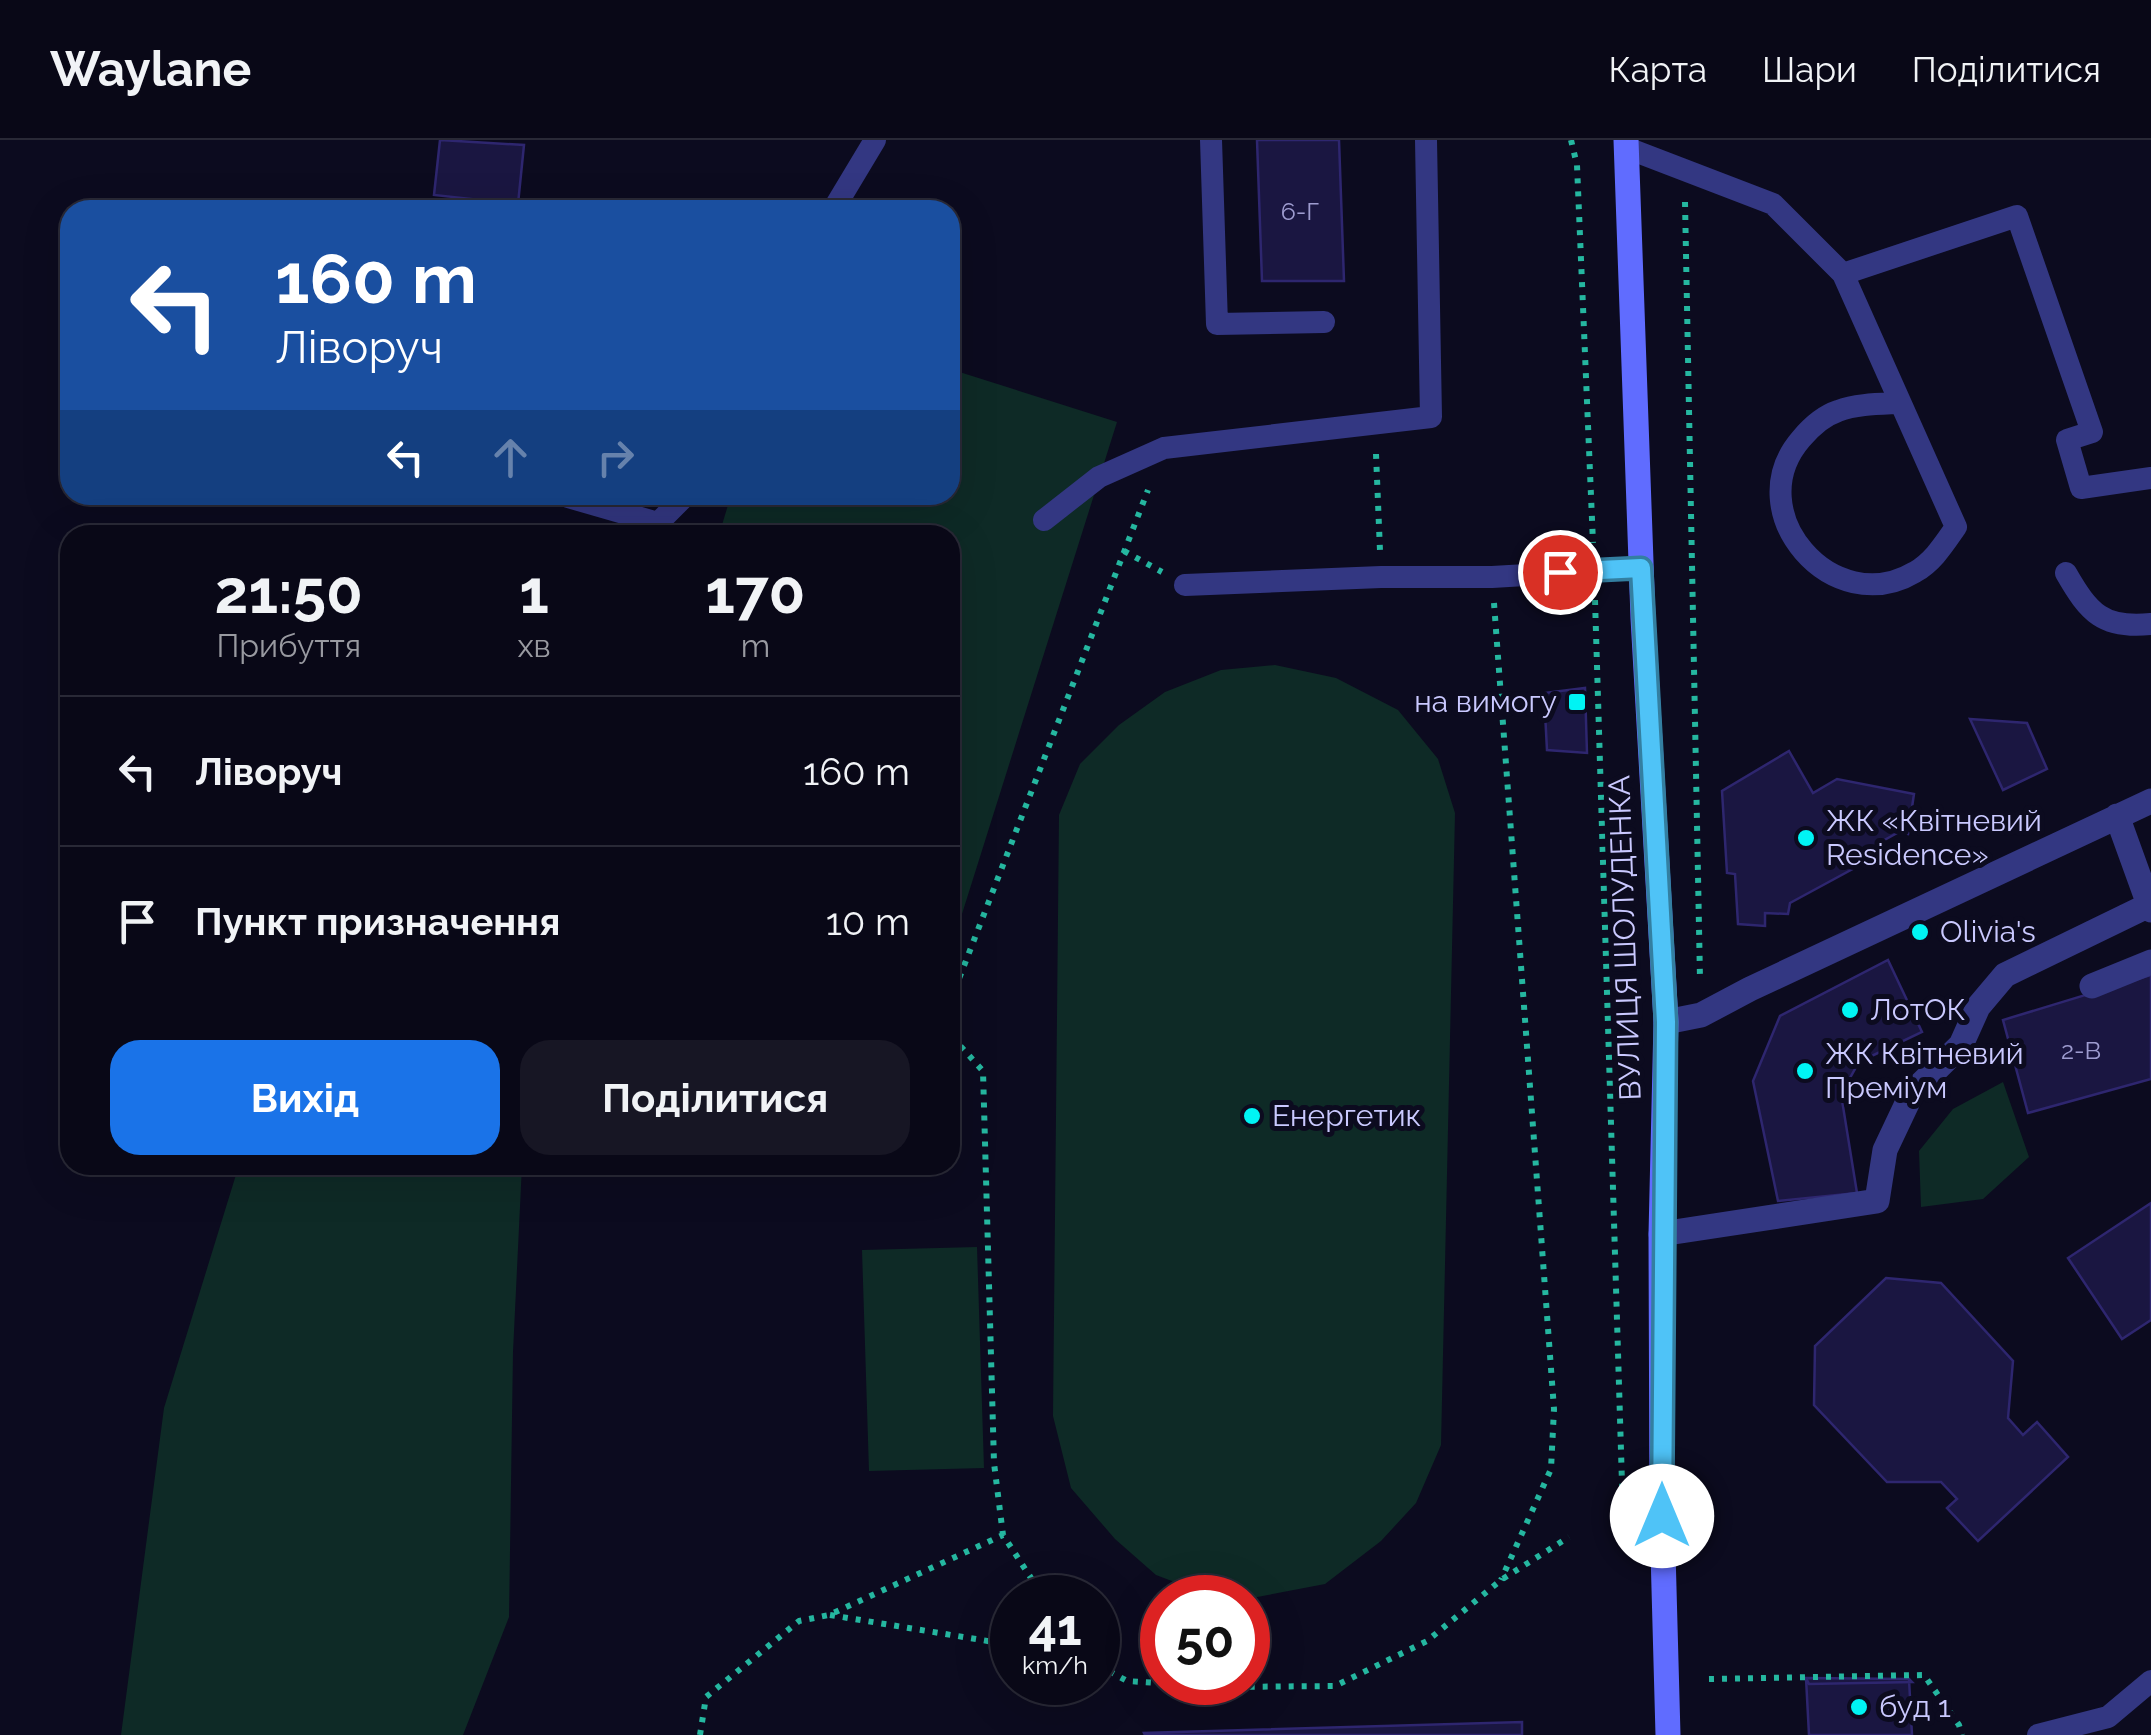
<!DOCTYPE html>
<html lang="uk">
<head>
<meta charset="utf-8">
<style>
	:root { --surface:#090817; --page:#171624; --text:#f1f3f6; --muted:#999aa1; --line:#292936; --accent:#1a73e8 }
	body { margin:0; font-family:Raleway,sans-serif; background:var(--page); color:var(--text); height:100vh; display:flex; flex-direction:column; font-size:38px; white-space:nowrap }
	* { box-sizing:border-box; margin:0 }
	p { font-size:32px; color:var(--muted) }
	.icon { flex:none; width:55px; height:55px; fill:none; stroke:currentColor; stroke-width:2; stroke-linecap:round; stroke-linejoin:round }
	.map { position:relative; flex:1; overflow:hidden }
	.details { position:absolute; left:60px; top:385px; width:900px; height:650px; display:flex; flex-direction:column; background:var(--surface); border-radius:30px; box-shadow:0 10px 40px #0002,0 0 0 2px var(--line) }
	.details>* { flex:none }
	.banner { position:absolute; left:60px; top:60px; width:900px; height:305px; border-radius:30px; box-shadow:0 10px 40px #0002,0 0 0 2px var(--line); background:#1a4fa0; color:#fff; overflow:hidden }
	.speed { position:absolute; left:990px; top:1435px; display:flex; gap:20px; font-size:50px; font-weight:700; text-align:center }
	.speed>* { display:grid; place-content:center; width:130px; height:130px; border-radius:50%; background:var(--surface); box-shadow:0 10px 40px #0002,0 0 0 2px var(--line); line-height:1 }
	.speed small { font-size:25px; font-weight:400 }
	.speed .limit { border:15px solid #d22; background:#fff; color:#111 }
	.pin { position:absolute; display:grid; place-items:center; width:85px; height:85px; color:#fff; margin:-42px; border:5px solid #fff; border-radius:50%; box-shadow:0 2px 10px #0007 }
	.me { position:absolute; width:110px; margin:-55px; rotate:0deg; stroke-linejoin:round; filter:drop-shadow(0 0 8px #0008) }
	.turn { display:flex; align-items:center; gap:35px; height:210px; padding:0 50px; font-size:45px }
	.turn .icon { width:130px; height:130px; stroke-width:2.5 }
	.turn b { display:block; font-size:70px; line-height:85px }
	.lanes { display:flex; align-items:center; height:95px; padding:0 50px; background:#0003; justify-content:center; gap:50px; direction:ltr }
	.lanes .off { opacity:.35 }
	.eta { display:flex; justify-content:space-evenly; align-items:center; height:170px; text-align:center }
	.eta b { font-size:60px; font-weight:700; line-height:70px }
	.button { display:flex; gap:20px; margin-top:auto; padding:20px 50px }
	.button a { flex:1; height:115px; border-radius:30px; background:var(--accent); color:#fff; font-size:40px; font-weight:700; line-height:115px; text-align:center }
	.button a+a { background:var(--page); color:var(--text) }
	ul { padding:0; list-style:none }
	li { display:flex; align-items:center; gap:30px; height:150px; padding:0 50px; border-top:2px solid var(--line) }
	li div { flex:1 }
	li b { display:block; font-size:38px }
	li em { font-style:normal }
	header { display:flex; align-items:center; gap:60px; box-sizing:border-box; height:140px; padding:0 50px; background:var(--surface); border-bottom:2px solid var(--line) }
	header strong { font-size:48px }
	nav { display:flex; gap:55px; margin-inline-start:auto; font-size:35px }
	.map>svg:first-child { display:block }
</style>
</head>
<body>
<header>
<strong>Waylane</strong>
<nav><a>Карта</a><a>Шари</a><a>Поділитися</a></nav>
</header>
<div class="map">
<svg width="2151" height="1595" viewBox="0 0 2151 1595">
	<rect width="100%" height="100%" fill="#0c0b1f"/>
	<path fill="#0e2a26" d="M950 229 1117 282 950 812V395H719L731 355H950Z
		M1275 525 1336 538 1398 570 1438 619 1455 673 1441 1305 1416 1363 1381 1401 1325 1444 1252 1458 1209 1455 1156 1435 1115 1399 1071 1348 1053 1276 1059 675 1080 624 1119 585 1165 552 1221 530Z
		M2003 942 2029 1017 1983 1059 1921 1067 1919 1011 1953 969Z
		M239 1025H522L513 1212 509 1477 463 1595H121L164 1268Z
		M977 1107 984 1328 869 1331 862 1110Z"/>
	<path fill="#1a1641" stroke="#2e266f" stroke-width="2.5" d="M440 0 524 5 518 64 434 55Z
		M1257 0H1339L1344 141H1262Z
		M1585 548 1587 613 1547 610 1544 553Z
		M1970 579 2027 583 2047 629 2003 650Z
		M1789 611 1813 653 1837 639 1914 654 1908 694 1899 692 1879 703 1884 712 1790 763 1788 774 1765 773V786L1738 784 1735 734 1727 733 1722 651Z
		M1888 820 1922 892 1859 922 1841 954 1857 1053 1778 1061 1753 941 1780 876Z
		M2151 835V939L2028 973 2003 880Z
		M2151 1063V1180L2122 1199 2068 1118Z
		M1886 1138 1941 1143 2013 1221 2008 1278 2023 1295 2037 1282 2068 1317 1978 1401 1947 1368 1957 1359 1941 1342H1887L1814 1265 1815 1206Z
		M1806 1538 1909 1539 1912 1542 1809 1544Z
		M1806 1538 1909 1539 1912 1595H1809Z
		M1522 1582V1595H1145L1144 1593Z"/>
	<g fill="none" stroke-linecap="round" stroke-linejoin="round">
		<path stroke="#25b7a0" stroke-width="6" stroke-dasharray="5 8" stroke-linecap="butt" d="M1571 0 1577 25 1593 403
			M1685 62 1700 839
			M1376 314 1380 411
			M1124 411 1162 432
			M1595 460 1623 1376
			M1494 463 1554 1269 1551 1329 1501 1440
			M950 862 1148 350
			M950 870 954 899 983 931 994 1323 1003 1395
			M830 1475 1012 1505
			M1098 1525 1127 1541 1221 1547 1335 1546 1427 1501 1501 1440 1569 1397
			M1709 1539 1924 1535 1959 1585 1962 1595
			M700 1595 706 1557 799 1481 829 1475 1003 1395 1044 1458"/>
		<path stroke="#333782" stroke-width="22" d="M1211 0 1217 184 1324 182
			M1627 8 1773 64 1843 134
			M833 70 875 0
			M1899 263C1879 264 1857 264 1838 271 1823 276 1811 287 1801 299 1738 372 1833 481 1915 432 1933 422 1944 404 1956 387L1843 134 2017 76 2092 292 2067 300 2081 348 2151 338
			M568 357 658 383 686 355
			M1044 380 1099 337 1164 308 1431 277 1426 0
			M2066 433C2089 473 2103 489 2151 484
			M1185 445 1381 437H1492L1641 428
			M2038 1595 2108 1577 2151 1541"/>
		<path stroke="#333782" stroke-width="25" d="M2117 676 2151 770
			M2092 846 2151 822
			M1666 882 1701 875 1750 849 2151 661
			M1661 1094 1877 1061 1885 1010 1912 953 1961 905 1978 867 2005 835 2149 765"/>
		<path stroke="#606cff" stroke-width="25" d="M1626 0 1643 478 1666 882 1661 1094 1662 1375 1668 1595"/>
	</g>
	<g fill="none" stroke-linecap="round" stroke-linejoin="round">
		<defs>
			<path id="route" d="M1560 432 1641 428 1666 882 1662 1376"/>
		</defs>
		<use href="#route" stroke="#337fa1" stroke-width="25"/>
		<use href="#route" stroke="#4fc3f7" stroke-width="18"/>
	</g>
	<g fill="#00f4f4" stroke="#0c0b1f" stroke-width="4">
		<rect x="1567" y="552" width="20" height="20" rx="5"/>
		<circle cx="1806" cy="698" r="10"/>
		<circle cx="1920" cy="792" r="10"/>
		<circle cx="1850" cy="870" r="10"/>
		<circle cx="1805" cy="931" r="10"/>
		<circle cx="1252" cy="976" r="10"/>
		<circle cx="1859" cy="1567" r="10"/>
	</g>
	<g text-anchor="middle" stroke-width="10" stroke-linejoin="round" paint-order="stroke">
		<g font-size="25" fill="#9e9cd0">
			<text x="1300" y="80">6-Г</text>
			<text x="2081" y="919">2-В</text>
		</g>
		<g font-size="30" fill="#cac9ff" stroke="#0c0b1f" text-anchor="start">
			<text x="1557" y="572" text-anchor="end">на вимогу</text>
			<text x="1826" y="691">ЖК «Квітневий<tspan x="1826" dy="34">Residence»</tspan></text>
			<text x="1940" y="802">Olivia's</text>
			<text x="1870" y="880">ЛотОК</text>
			<text x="1825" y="924">ЖК Квітневий<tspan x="1825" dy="34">Преміум</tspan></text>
			<text x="1272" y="986">Енергетик</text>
			<text x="1879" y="1577">буд 1</text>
		</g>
		<g font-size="30" fill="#cac9ff" stroke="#0c0b1f">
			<text transform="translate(1625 798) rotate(-92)" y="10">ВУЛИЦЯ ШОЛУДЕНКА</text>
		</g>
	</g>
</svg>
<div class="speed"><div>41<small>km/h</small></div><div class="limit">50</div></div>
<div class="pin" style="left:1560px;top:432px;background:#d93025"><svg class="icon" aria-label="arrive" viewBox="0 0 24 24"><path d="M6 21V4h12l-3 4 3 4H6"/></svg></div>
<svg class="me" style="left:1662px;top:1376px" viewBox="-20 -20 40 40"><circle r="19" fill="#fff"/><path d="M0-13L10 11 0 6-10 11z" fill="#4fc3f7"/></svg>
<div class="banner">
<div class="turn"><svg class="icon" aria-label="left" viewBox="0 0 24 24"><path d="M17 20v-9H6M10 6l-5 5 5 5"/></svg><div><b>160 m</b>Ліворуч</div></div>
<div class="lanes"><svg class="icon" aria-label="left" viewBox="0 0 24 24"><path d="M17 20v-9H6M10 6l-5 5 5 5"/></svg><svg class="icon off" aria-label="ahead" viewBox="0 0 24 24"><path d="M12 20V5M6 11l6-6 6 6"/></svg><svg class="icon off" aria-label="right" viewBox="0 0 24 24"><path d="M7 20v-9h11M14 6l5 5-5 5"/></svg></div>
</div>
<section class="details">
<div class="eta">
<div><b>21:50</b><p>Прибуття</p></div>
<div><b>1</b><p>хв</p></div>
<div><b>170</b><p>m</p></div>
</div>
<ul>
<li><svg class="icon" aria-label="left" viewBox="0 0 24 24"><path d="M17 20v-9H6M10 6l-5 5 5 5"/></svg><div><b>Ліворуч</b></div><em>160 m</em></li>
<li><svg class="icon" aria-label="arrive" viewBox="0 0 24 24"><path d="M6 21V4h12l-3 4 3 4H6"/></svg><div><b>Пункт призначення</b></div><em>10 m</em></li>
</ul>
<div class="button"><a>Вихід</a><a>Поділитися</a></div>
</section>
</div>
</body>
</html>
